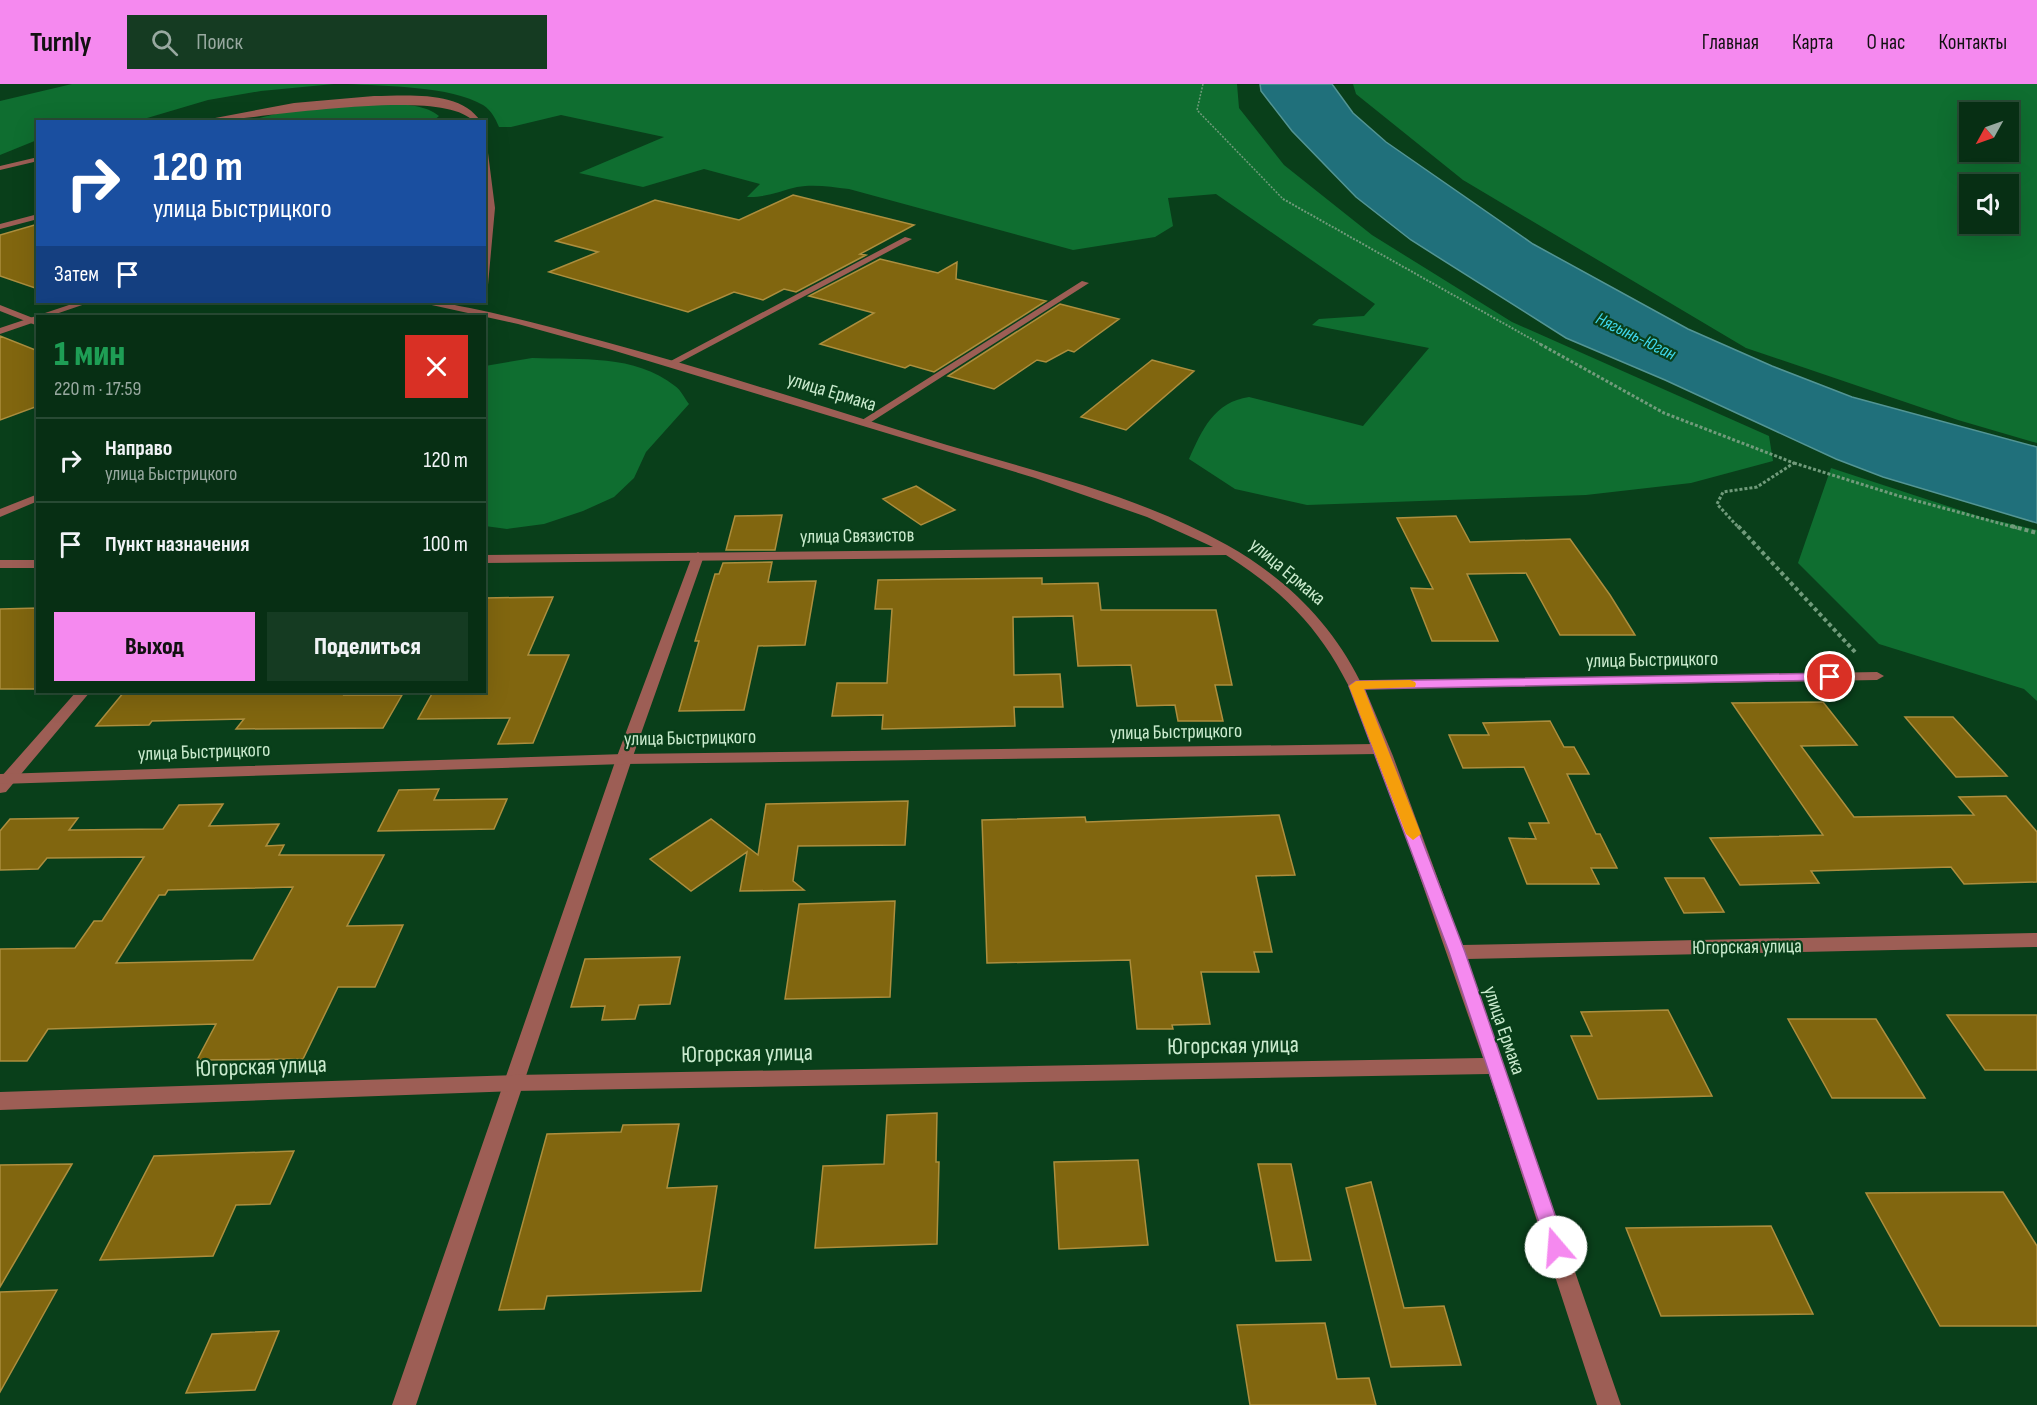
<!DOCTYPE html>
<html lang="ru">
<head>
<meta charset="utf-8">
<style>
	:root { --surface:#072f14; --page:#153b22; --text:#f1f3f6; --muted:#98a9a0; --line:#284a34; --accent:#f589ef }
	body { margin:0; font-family:"Sofia Sans Condensed",sans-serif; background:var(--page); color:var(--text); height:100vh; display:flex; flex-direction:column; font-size:22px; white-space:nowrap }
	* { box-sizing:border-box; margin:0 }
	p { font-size:20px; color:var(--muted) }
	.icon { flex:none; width:33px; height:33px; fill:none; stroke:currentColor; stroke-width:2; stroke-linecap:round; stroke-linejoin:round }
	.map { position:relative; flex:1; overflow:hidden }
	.drawer { position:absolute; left:36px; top:231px; width:450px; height:378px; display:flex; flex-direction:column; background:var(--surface); border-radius:0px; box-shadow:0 6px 24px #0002,0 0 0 2px var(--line) }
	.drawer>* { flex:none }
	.hud { position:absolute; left:36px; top:36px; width:450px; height:183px; border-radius:0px; box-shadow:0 6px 24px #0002,0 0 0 2px var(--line); background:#1a4fa0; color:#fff; overflow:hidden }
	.needle { width:39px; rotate:230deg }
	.fabs { position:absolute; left:1959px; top:18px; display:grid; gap:12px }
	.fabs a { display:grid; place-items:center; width:60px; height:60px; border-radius:0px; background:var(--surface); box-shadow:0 6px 24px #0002,0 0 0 2px var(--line); font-size:30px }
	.pin { position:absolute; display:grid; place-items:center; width:51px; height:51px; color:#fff; margin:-26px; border:3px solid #fff; border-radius:50%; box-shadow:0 2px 6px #0007 }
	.me { position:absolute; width:66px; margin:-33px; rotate:342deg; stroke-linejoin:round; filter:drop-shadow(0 0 4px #0008) }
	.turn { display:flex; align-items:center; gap:21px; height:126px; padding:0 18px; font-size:27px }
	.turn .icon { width:78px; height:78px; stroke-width:2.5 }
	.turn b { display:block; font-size:42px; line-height:51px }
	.then { display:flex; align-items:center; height:57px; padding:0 18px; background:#0003; gap:12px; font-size:22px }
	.round { display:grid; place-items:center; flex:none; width:63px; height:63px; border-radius:0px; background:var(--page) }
	.summary { display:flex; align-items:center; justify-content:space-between; height:102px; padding:0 18px }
	h1 { font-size:36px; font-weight:800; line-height:45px; color:#1e9e55 }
	.cta { display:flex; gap:12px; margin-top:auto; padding:12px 18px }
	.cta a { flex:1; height:69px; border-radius:0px; background:var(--accent); color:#111; font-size:24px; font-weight:800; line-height:69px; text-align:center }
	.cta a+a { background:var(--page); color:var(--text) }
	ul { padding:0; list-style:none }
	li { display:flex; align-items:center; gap:18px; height:84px; padding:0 18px; border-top:2px solid var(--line) }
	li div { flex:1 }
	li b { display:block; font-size:22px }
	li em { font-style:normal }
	header { display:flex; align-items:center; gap:36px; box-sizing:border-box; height:84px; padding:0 30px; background:var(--accent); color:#111 }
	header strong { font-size:28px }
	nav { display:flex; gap:33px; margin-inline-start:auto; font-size:21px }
	.search { width:420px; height:54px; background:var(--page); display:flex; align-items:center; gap:15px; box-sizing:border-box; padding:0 21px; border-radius:0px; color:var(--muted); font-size:22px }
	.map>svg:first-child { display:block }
</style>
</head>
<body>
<header>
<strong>Turnly</strong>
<div class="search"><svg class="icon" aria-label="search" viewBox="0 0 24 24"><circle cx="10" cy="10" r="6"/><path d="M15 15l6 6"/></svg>Поиск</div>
<nav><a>Главная</a><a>Карта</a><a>О нас</a><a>Контакты</a></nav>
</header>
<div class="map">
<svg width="2037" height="1321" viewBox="0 0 2037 1321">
	<rect width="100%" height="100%" fill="#093f1a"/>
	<path fill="#0f6e30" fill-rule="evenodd" d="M72 0H334L261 7 208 16 137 37 38 38 37 56 0 71V17Z
		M347 0H1237L1239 24 1284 81 1372 151 1512 238 1769 352 1773 377 1691 399 1586 411 1307 421 1235 405 1189 375C1202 346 1214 318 1249 313L1363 342 1429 264 1312 241 1319 235 1364 232 1375 220 1216 110 1168 114 1173 142 1155 153 1073 166 849 105C831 103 815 100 797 103 780 107 765 114 747 113L760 100 704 85 643 103 579 89 664 53 561 31 511 43H499C495 34 492 27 483 21 451 2 384 2 347 0Z
		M1353 0H2037V359L1958 336 1746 264 1463 96 1356 10ZM1970 28H2008V68H1970ZM1970 100H2008V140H1970Z
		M338 20C364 21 419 14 439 32L432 38H242L288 27Z
		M532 274C580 276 635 270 675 302 681 306 685 315 689 320L646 368 634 394 614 413 583 427 544 440 507 445 485 442V282Z
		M1831 384 1981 433 2037 446V617L2024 605 1879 560 1798 479Z"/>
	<path fill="#20707b" stroke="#539594" stroke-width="1.5" d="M1260 0H1332L1353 29 1386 58 1533 160 1688 245 1772 282 1852 313 2037 363V439L1883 393 1836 375 1665 296 1566 254 1411 156 1356 113 1292 47 1261 7Z"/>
	<path fill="#81660f" stroke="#ac8e3e" stroke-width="1.5" fill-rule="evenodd" d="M793 111 914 141 860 170 866 171 796 208 784 205 763 216 734 208 688 228 549 188 598 168 556 157 655 116 739 136Z
		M38 140V205L0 192V151Z
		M880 175 938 189 957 178 956 195 1046 217 934 288 910 281 905 284 820 260 874 229 809 212Z
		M1060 220 1119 235 1074 268 1068 266 1046 278 1037 276 994 305 948 292Z
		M0 252 38 267V322L0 336Z
		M1152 276 1194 287 1126 346 1081 333Z
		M916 402 955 426 921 441 883 415Z
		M782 431 775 466H726L735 432Z
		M1456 432 1470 458 1570 455 1610 511 1635 551H1560L1526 489 1467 490 1498 557H1432L1411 504 1433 505 1397 434Z
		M772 478 768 498 816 497 805 561 758 562 744 626 679 627 699 557H695L715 490H719L723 479Z
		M1042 494V500L1098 499 1101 526H1216L1232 601H1215L1223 637H1178L1175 621 1137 622 1131 581 1078 582 1073 532 1013 533 1014 591 1060 590 1063 623H1014L1015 642 882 645 883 631 832 632 837 599H887L892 525H875L878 496Z
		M553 513 528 571H569L533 659 498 660 510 634 418 635 433 608H484V514Z
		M38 524V605H0V525Z
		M124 608H346L344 611H402L383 644 236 645 244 635 152 637 149 641 96 642Z
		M1823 618 1857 661 1801 662 1854 733 1974 731 1959 713 2006 712 2037 748V798L1964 800 1951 783 1811 787 1819 799 1740 801 1710 754 1823 751 1732 619Z
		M1905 633H1953L2007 692 1956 693Z
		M1550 637 1564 663H1574L1589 690H1567L1596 750H1600L1617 784H1591L1599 800H1527L1509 754 1536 755 1529 739H1549L1524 683 1463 684 1449 651H1489L1483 639Z
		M439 705 434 716 507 715 494 745 378 747 399 706Z
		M908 717 905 761 798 762 793 797 804 806 740 807 747 768 691 807 650 775 711 735 758 771 766 720Z
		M223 720 209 742 279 740 266 762 284 761 279 771H384L347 842 403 841 375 903H338L303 975 197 976 216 940 48 945 27 977H0V865L75 864 94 837H102L144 773 47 774 38 785 0 786V747L10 735 78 734 69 746 163 745 179 721ZM293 803 253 876 116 879 159 811H165L168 806Z
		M1279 731 1295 791 1256 792 1272 868H1254L1259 888H1201L1210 940 1172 941 1173 945H1137L1130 876 987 879 982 736 1085 733 1086 738Z
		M1665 794H1704L1724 828 1684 829Z
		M895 817 890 913 785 915 799 820Z
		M680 873 670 920 639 921 635 935 602 936 605 922 571 923 585 875Z
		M1668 926 1712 1012 1598 1015 1571 952H1592L1581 928Z
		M1947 931H2037V986H1985Z
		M1788 935H1876L1925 1014H1832Z
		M937 1029 936 1078H939L937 1160 815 1164 823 1082 884 1080 887 1031Z
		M679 1040 667 1104 717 1102 701 1207 547 1212 544 1225 499 1226 547 1050 621 1048 623 1041Z
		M294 1067 270 1120 236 1121 213 1172 100 1176 154 1072Z
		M1138 1076 1148 1161 1059 1165 1054 1078Z
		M72 1080 0 1203V1081Z
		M1258 1080H1291L1311 1176 1276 1177Z
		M1371 1098 1404 1224 1444 1222 1461 1281 1391 1283 1346 1104Z
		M2003 1108 2037 1162V1242H1940L1866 1109Z
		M1771 1142 1813 1230 1661 1232 1626 1144Z
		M57 1206 0 1308V1208Z
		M1325 1239 1337 1295 1369 1294 1376 1321H1250L1237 1241Z
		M279 1247 255 1306 186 1309 212 1250Z"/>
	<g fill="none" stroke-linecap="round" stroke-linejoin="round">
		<path stroke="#719b7b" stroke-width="1.5" stroke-dasharray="2 1.5" stroke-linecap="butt" d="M1203 0 1197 26 1284 116"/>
		<path stroke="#719b7b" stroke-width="2" stroke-dasharray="2 1.5" stroke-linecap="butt" d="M1283 115 1542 261"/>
		<path stroke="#719b7b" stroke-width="3" stroke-dasharray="3 2" stroke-linecap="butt" d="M1540 260 1664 329 1794 379 1757 403 1723 408 1717 420 1739 444
			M1794 379 1899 412 2017 444"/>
		<path stroke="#719b7b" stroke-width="4" stroke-dasharray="4 3" stroke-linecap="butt" d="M1738 442 1856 569
			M2011 442 2037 449"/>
		<path fill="#9d5e55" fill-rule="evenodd" d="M38 130V135L0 145V140Z
			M905 153 912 155 673 282 665 280Z
			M1082 197 1089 199 868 340H860L859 338Z
			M78 218H91L50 232H38V237L0 250V244Z
			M698 468 704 472 632 675 416 1321H392L616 675 692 472Z
			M76 608H90L6 708 0 709V694Z"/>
		<path fill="#9d5e55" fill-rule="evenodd" d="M374 12C408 12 461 6 481 38H474C442 0 248 38 194 38L294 19Z
			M484 59 487 61 495 124 488 201 484 204 487 124Z
			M38 73V77L0 86V82Z
			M418 218C435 216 453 221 470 224 514 233 558 245 602 257 718 288 832 326 947 361 1041 389 1141 413 1227 461 1284 493 1331 538 1360 597L1877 588 1884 592 1877 596 1365 605 1393 672 1462 861 2037 849V863L1467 875 1621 1321H1597L1489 990 514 1007 0 1026V1008L514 991 1483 974 1377 670 624 680 0 700V690L624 670 1374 660C1340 572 1307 522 1226 471L484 479V471L1213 463 1147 433 1035 394 612 266 518 240Z
			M0 221 38 236V242L0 227Z
			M38 410V417L0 433V425Z
			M0 476H38V484H0Z"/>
	</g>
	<path fill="#f589ef" stroke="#9f599b" stroke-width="1.5" d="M1830 589 1834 590 1836 593 1834 596 1364 605 1465 868 1566 1163 1563 1169 1556 1172 1549 1169 1449 868 1349 602 1356 597Z"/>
	<path fill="#f59e0b" d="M1410 596 1415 598 1416 600 1415 603 1364 605 1421 750 1413 756 1406 750 1349 602 1356 597Z"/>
	<g text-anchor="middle" stroke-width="4.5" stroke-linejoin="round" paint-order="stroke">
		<g font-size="18" font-style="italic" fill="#3fd7ec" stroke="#093f1a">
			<text transform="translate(1636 252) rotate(26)" y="6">Нягынь-Юган</text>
		</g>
		<g font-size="20" fill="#caebce" stroke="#093f1a">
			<text transform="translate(832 307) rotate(17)" y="7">улица Ермака</text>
			<text transform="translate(857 451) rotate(-1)" y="7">улица Связистов</text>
			<text transform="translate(1288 487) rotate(40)" y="7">улица Ермака</text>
			<text transform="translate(1652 575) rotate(-1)" y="7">улица Быстрицкого</text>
			<text transform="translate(1176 647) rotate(-1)" y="7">улица Быстрицкого</text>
			<text transform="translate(690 653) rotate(-1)" y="7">улица Быстрицкого</text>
			<text transform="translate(204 667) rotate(-2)" y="7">улица Быстрицкого</text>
			<text transform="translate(1747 862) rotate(-1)" y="7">Югорская улица</text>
			<text transform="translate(1505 946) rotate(71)" y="7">улица Ермака</text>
		</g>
		<g font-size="24" fill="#caebce" stroke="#093f1a">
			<text transform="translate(1233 961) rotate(-1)" y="8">Югорская улица</text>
			<text transform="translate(747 969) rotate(-1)" y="8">Югорская улица</text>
			<text transform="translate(261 982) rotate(-2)" y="8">Югорская улица</text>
		</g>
	</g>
</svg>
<div class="fabs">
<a><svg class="needle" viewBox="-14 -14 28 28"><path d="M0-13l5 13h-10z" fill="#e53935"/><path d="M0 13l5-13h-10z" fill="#98a9a0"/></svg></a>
<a><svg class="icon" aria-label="sound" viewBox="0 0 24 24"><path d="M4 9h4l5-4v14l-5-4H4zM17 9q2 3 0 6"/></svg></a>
</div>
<div class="pin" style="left:1830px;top:593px;background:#d93025"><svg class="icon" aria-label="arrive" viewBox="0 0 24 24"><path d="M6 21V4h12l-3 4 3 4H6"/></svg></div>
<svg class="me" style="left:1556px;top:1163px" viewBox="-20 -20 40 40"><circle r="19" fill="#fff"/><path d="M0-13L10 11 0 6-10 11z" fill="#f589ef"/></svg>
<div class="hud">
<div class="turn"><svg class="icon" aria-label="right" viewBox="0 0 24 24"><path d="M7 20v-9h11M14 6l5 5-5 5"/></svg><div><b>120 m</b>улица Быстрицкого</div></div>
<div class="then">Затем<svg class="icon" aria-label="arrive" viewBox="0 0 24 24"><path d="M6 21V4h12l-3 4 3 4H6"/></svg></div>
</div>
<section class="drawer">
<div class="summary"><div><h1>1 мин</h1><p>220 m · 17:59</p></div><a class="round" style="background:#d93025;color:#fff"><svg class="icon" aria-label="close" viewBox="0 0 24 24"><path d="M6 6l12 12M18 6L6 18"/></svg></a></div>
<ul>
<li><svg class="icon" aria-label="right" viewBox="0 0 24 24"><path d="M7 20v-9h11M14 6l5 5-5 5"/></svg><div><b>Направо</b><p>улица Быстрицкого</p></div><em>120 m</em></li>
<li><svg class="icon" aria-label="arrive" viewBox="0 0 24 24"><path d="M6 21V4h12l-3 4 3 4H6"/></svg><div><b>Пункт назначения</b></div><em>100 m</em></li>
</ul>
<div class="cta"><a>Выход</a><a>Поделиться</a></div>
</section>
</div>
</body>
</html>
